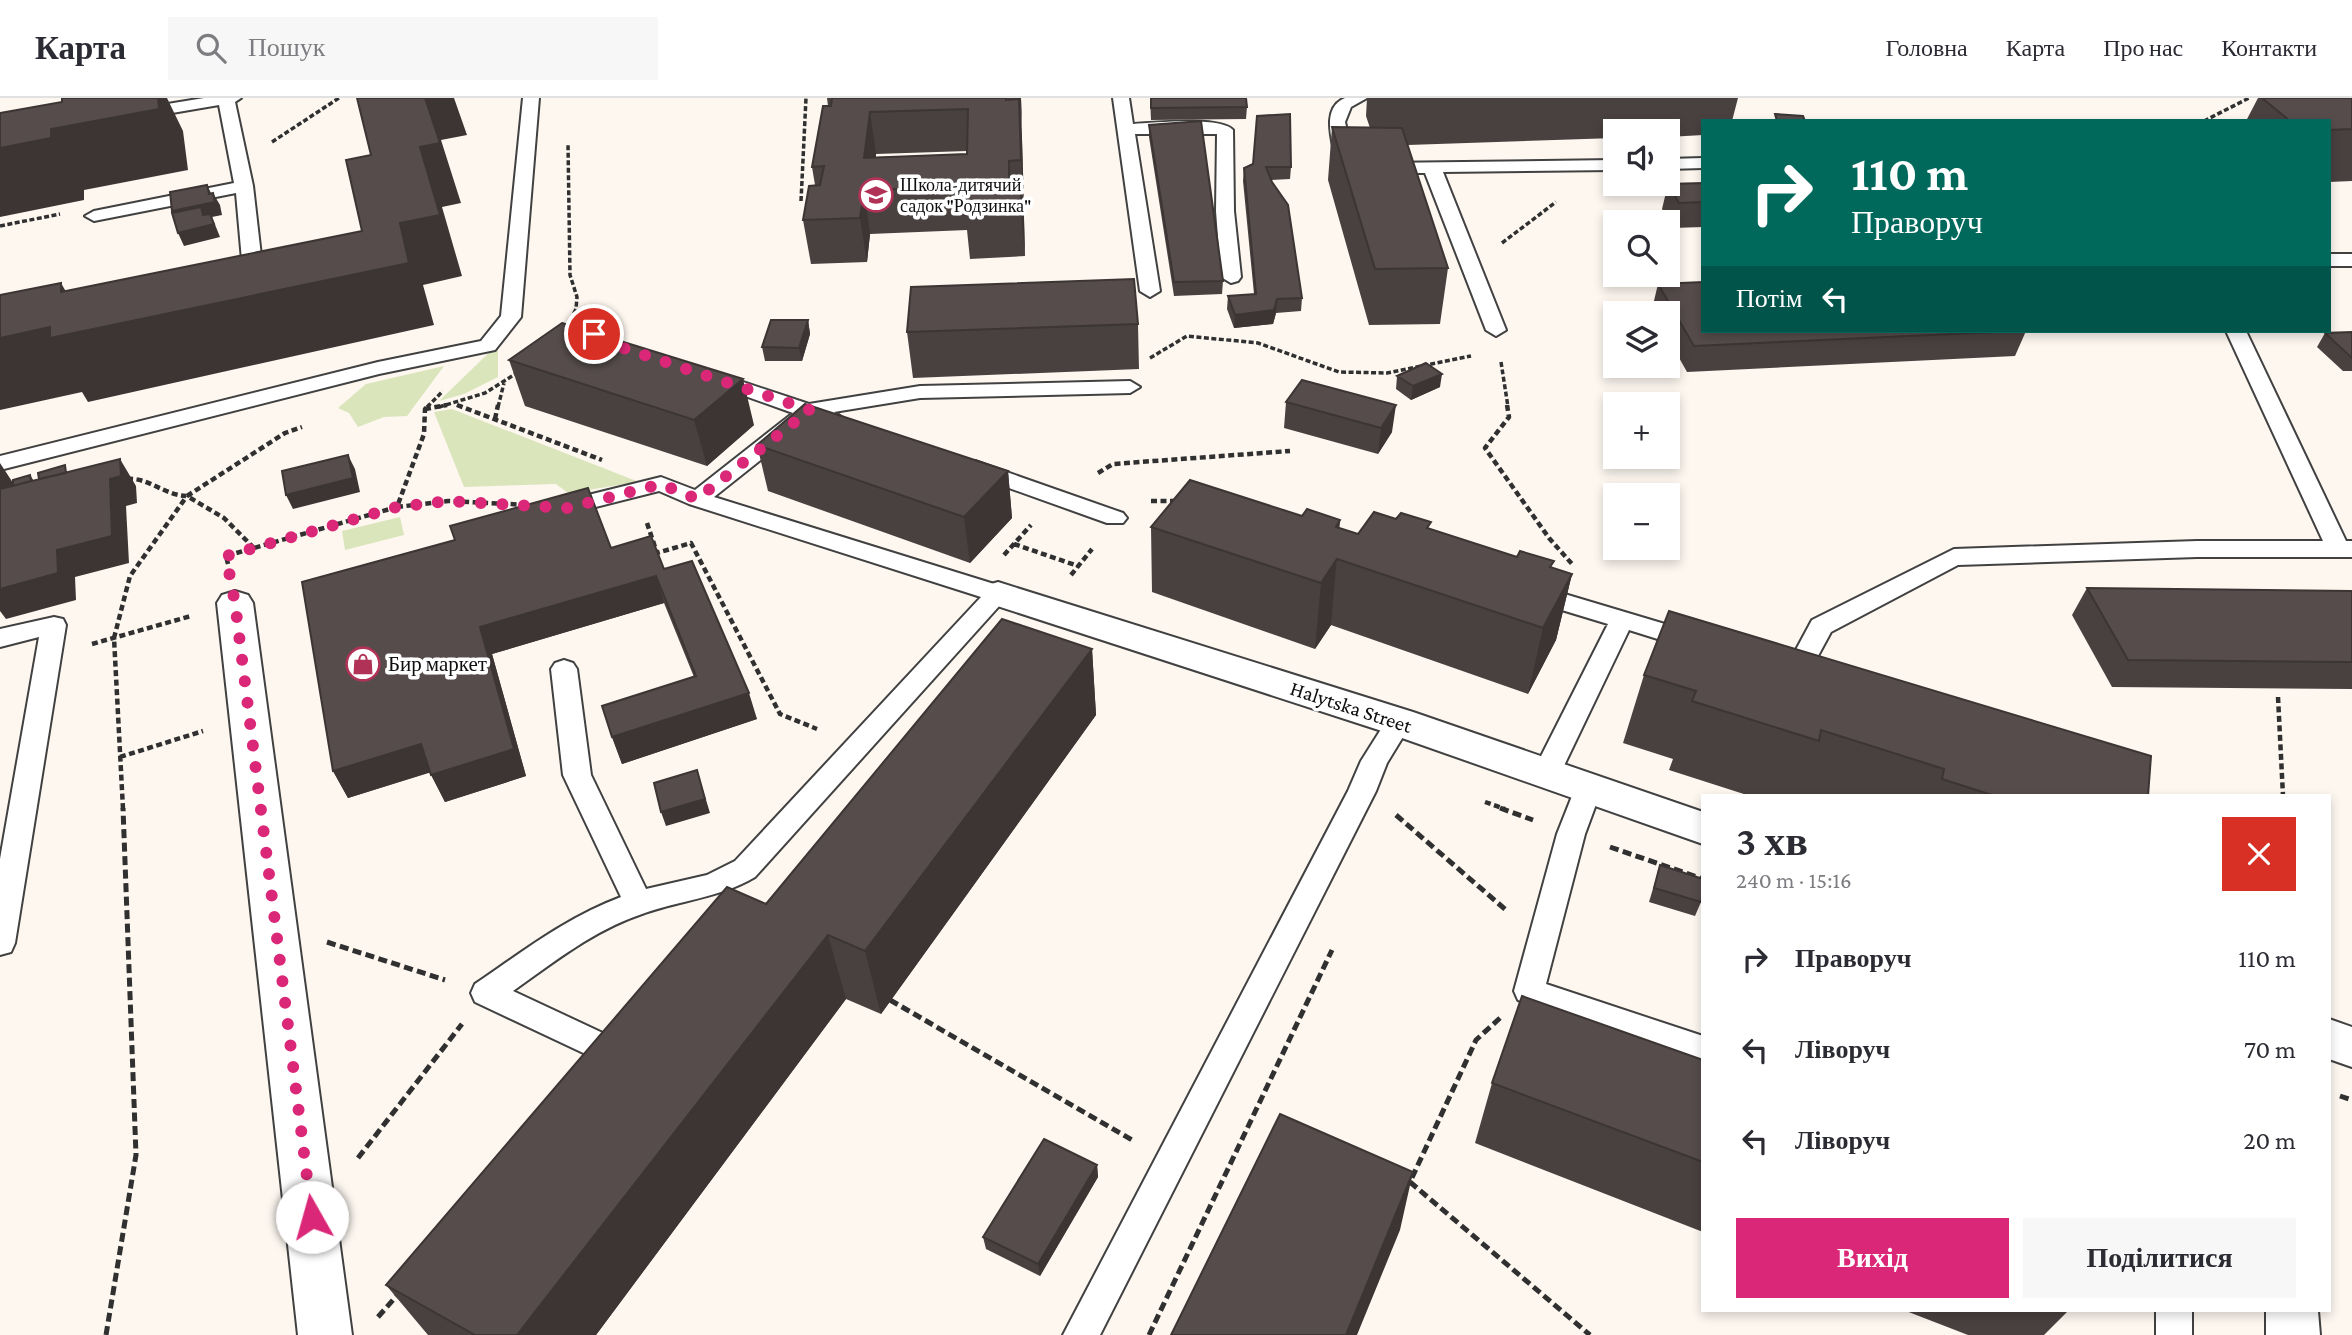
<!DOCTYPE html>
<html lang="uk">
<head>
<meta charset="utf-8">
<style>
	:root { --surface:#fff; --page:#f7f7f7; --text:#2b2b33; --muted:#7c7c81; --line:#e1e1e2; --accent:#db2777 }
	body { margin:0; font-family:"Crimson Pro",serif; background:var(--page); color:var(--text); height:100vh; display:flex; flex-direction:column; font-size:26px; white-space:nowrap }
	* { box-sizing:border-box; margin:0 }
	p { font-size:23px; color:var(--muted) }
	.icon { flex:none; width:38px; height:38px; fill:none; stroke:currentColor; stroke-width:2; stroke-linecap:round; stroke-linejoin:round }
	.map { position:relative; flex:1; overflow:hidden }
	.details { position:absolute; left:1701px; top:696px; width:630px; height:518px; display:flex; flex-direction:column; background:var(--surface); border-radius:0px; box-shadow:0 4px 10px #0003 }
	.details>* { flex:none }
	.banner { position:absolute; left:1701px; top:21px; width:630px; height:214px; border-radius:0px; box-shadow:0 4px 10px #0003; background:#00695c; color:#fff; overflow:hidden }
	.tools { position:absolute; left:1603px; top:21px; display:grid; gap:14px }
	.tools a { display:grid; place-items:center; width:77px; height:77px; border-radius:0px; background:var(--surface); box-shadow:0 4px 10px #0003; font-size:35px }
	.pin { position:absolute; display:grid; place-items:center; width:60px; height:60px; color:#fff; margin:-30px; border:4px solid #fff; border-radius:50%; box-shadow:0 2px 7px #0007 }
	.me { position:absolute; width:77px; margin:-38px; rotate:353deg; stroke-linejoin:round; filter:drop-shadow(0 0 5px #0008) }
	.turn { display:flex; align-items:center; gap:24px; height:147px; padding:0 35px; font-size:32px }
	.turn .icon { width:91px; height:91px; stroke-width:2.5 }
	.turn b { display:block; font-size:49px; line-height:60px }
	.then { display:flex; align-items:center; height:66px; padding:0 35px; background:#0003; gap:14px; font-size:26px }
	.round { display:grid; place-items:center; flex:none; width:74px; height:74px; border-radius:0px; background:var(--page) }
	.head { display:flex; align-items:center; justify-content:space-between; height:119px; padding:0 35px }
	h1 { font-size:42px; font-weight:600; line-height:52px }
	.primary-button { display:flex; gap:14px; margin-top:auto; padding:14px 35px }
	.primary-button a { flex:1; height:80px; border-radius:0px; background:var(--accent); color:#fff; font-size:28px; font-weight:600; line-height:80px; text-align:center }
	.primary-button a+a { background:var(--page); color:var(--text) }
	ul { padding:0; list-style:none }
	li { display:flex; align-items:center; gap:21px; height:91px; padding:0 35px }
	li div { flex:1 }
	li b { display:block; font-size:26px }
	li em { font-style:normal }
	header { display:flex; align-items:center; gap:42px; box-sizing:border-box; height:98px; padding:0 35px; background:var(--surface); border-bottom:2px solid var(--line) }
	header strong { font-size:33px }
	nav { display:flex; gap:38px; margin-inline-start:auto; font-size:24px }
	.search { width:490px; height:63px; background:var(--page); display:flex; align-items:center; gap:18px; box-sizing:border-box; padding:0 24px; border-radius:0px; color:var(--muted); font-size:26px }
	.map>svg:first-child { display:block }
</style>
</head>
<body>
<header>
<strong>Карта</strong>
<div class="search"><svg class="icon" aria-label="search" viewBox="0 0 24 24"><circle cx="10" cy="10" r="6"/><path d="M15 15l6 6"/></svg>Пошук</div>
<nav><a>Головна</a><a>Карта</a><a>Про нас</a><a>Контакти</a></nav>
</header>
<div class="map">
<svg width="2352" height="1237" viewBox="0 0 2352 1237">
	<rect width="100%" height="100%" fill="#fdf7f0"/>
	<path fill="#dbe5bc" d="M498 246V279L464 296 439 303Z
		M444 268 407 318 384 319 358 329 349 315 338 310 366 286Z
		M452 311 639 384 568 395 556 386 464 389 434 314Z
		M400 419 404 437 345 452 342 433Z"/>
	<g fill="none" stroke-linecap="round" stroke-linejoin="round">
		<defs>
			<path id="service" d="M204 0H241L235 4 253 88 263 175 240 188 230 182 243 173 236 95 94 123 85 118 94 113 234 85 219 7 137 21 129 16 137 11Z
				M523 0H539L521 219 495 252 379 276 0 372V358L378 264 481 243 501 218Z
				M1113 0H1129L1133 26C1154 25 1220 18 1233 32L1234 113 1241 179 1238 183 1231 185 1221 179 1216 113 1217 36H1135L1160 193 1150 199 1140 193Z
				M1345 0H1367L1351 9 1345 24 1354 63 1345 68 1336 63C1333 44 1320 10 1345 0Z
				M1703 60V70L1668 71V61Z
				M1615 62V72L1443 74 1506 232 1496 238 1486 232 1425 75H1380L1371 70 1380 65Z
				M2329 156H2352V168H2329Z
				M2226 233H2246L2346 443H2352V459H2197L1958 467 1831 534 1806 580 1797 583 1788 580 1784 574 1812 522 1954 451 2197 443H2323Z
				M710 273 809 306 920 288 1130 283 1140 289 1130 295 920 300 834 314 844 321 841 326 833 327 812 321 714 399 1007 490 1010 496 755 779C720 800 680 802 642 816 594 832 554 864 513 893L622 944 627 954 622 964 611 968 475 904 471 895 475 886C522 854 567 819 621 799L563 677 551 571 555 565 564 562 573 565 577 571 591 677 646 791 707 777 735 763 981 499 689 406 659 393 568 416 560 414 557 409 560 404 661 379 695 392 793 315 703 283 700 279Z
				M975 363 1123 415 1127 420 1123 425H1107L967 375 964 370 967 365Z
				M1531 486 1705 538 1709 544 1705 550 1696 553 1629 532 1560 676 1556 683 1546 686 1536 683 1532 676 1608 526 1522 500 1519 494 1522 488Z
				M54 519 63 521 66 527 15 845 11 854 0 857V761L39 539 0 549V531Z
				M1399 614 1408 617 1412 624 1387 665 1376 693 1100 1237H1063L1348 693 1361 663 1390 617Z
				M1588 680 1598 683 1602 690 1585 736 1546 886 1703 938V966L1518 902 1514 893 1557 736 1578 683Z
				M2156 1213H2192V1237H2156Z"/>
			<path id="pedestrian" d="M235 493 248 497 253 505 352 1237H298L217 505 222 497Z
				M2266 1213H2318L2320 1237H2266Z"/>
			<path id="minor" d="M998 484 1413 614 1703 714V746L1385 634 985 504 980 496 985 488Z
				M2329 921 2352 929V969L2329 961Z"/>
		</defs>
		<use href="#service" stroke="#414141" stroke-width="4"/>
		<use href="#pedestrian" stroke="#414141" stroke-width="4"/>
		<use href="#minor" stroke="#414141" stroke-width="4"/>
		<path stroke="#303030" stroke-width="3.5" stroke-dasharray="5 2.5" stroke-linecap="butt" d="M2204 23 2249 0
			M272 44 339 0
			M801 103 806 0
			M0 128 60 116
			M1502 145 1556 104
			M571 225 592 235
			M567 229 576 211 577 199 570 177 568 46
			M1150 260 1187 238 1258 245 1339 274 1387 275 1471 258
			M1501 264 1508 309
			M457 307 462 309
			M427 309 443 293
			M439 309 485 295 517 275
			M498 309 504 285"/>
		<path stroke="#303030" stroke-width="4.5" stroke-dasharray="6 3.5" stroke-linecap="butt" d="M457 307 602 362
			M1507 307 1509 319 1485 350 1549 440 1572 466
			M425 311 447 307
			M495 321 498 307
			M1098 375 1113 366 1290 353
			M127 381C148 379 164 397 186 398
			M1151 403H1177
			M397 409 448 403 529 407
			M647 425 657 455 691 445 780 616 817 631
			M1014 446 1078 468
			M254 450 224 420 187 398 285 335 302 329
			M1004 457 1031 427
			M228 466 226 458 397 409 424 336 425 311 429 307
			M1071 477 1092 451
			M92 546 191 518
			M2278 599 2283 698
			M120 659 203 633
			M1485 704 1505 711
			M123 711 114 540 130 478 187 398"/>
		<path stroke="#303030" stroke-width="5" stroke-dasharray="9 4.5" stroke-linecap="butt" d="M1500 710 1533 722
			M1396 717 1506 812
			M1610 749 1703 781
			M327 844 445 882
			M890 902 1132 1042
			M1500 920 1476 942 1410 1084 1590 1237
			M2340 998 2352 1002
			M358 1060 462 926
			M378 1219 400 1194
			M106 1237 136 1057 123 710
			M1149 1237 1332 852"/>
		<use href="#service" fill="#fff" fill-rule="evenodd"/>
		<use href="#pedestrian" fill="#fff" fill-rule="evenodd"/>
		<use href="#minor" fill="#fff" fill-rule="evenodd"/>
	</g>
	<path fill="#494140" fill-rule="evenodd" d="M827 0H1021L1025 158 970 161 967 132 870 136 867 164 811 166 803 122 815 87 812 69 828 8ZM967 53V56L876 59V56Z
		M1150 0 1247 9 1246 21 1151 22Z
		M1367 0H1738L1732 23H1703V37L1668 39V33H1615V40L1408 47 1448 170 1440 226 1369 227 1328 82 1332 29 1370 30 1366 18Z
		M2258 0H2352V83L2329 84V23H2246Z
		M1149 27 1223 183 1222 196 1174 198 1149 39Z
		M1291 69 1290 81 1271 82 1302 200 1301 213 1276 215 1273 226 1234 230 1227 211 1228 198 1254 196 1243 83 1244 70Z
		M1703 85V129L1673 130 1662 111 1668 86Z
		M1658 186 2026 233 2015 258 1687 274 1668 240V215H1654L1652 211Z
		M808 222 810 236 802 263H765L762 249Z
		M1138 226 1139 271 913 280 907 234Z
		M2352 234V273H2343L2317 249 2325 235Z
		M509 262 754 327 707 368 525 308Z
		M1397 278 1440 289 1411 302 1396 291Z
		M1302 282 1392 334 1378 356 1284 330 1286 304Z
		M757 347 1008 373 1012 420 970 465 768 393Z
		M1302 418 1340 422 1339 430 1358 436 1430 431 1572 476 1556 542 1528 596 1331 527 1315 551 1152 494 1151 429Z
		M611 450 664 471 757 621 622 666 612 639 694 579 664 505 492 556 526 678 445 704 430 674 348 700 333 673Z
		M2087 490 2352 493V591L2112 589 2072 517Z
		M1092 551 1096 617 881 916 846 901 596 1237H428L386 1187 766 806Z
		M1644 577 2148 698H1750L1669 672 1673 661 1623 645Z
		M1660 767 1701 804 1695 818 1649 804Z
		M1703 962V1134L1475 1045 1492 985Z
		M1097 1067 1098 1079 1040 1178 986 1151 983 1139Z
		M1906 1213H2068L2044 1237H1968Z"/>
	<path fill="#3c3534" d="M158 0H167L183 33 188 72 84 92V102L0 119V50L51 31Z
		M425 0H454L467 37 441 42 461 105 442 109 462 178 423 187 434 227 88 304 82 294 0 312V240L50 229 61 194V185L88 232 400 125 420 49Z
		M1020 0H1021L1022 28Z
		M1019 1 1022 43 1024 105 1021 62Z
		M870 14 876 56 872 92 864 60Z
		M1021 80 1024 123 1025 158 1021 115Z
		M207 87 213 99V95L220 107 222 117 212 119 220 139 184 148 178 135 179 126 172 113 209 96Z
		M864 92 870 136 867 164 860 120Z
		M1277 201 1276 215 1273 226 1234 230 1235 217Z
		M808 222 810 236 802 263 799 250Z
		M1442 276 1440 289 1411 302 1413 288Z
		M743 281 754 327 707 368 694 322Z
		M1396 307 1392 334 1378 356 1381 330Z
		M348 357 355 371 360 394 293 411 286 397Z
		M120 361 136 388 137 405 126 408 129 465 75 479 76 502 6 521 0 513V491L57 452 110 381Z
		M0 365 17 391 30 377 39 391 0 393Z
		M1008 373 1012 420 970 465 964 419Z
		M1340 422 1331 527 1315 551 1321 485 1336 429Z
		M1572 476 1556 542 1528 596 1543 530Z
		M656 478 664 505 492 556 526 678 445 704 431 677 480 529Z
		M1092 551 1096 617 881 916 865 853Z
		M749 595 757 621 622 666 612 639Z
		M421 646 435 673 348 700 333 673Z
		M697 672 710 715 666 728 661 714Z
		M828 837 846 901 596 1237H517Z
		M1097 1067 1098 1079 1040 1178 1038 1166Z
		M1413 1074 1400 1132 1357 1237H1346Z"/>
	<path fill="#554c4b" stroke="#3c3534" stroke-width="2" fill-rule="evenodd" d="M62 0H158L159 11 51 31V40L0 50V15L62 4Z
		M357 0H425L440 45 420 49 440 117 400 125 409 165 50 240V229L0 240V197L61 185V194L362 133 346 62 371 57Z
		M832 0H1006V2L1019 1 1021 62 1009 63V81L1021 80V115L965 117 966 89 864 92 860 120 803 122 809 88 820 87 824 68 812 69 823 8H831ZM968 11 967 56 864 60 870 14Z
		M1151 0H1246L1247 9 1151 10Z
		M2262 0H2352V31L2329 32V23H2290Z
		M1290 16 1291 69H1266L1272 84 1288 107 1302 200 1277 201 1274 212 1235 217 1228 198 1256 196 1244 70 1253 66 1257 18Z
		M1775 16 1803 18 1805 23H1777Z
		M1201 23 1223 183 1174 184 1149 27Z
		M1332 29 1402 30 1448 170 1375 171Z
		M1703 85V104L1679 105 1668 86Z
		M207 87 209 96 213 95 215 104 172 113 170 94Z
		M201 109 203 117 210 116 214 126 178 135 172 115Z
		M1134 181 1138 226 907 234 911 189Z
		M1703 184V233H2018L1694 248 1658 186Z
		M771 222H808L799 250 762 249Z
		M562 225 743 281 694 322 509 262Z
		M2352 234V260L2325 235Z
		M1426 265 1442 276 1413 288 1397 278Z
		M1302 282 1396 307 1381 330 1286 304Z
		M805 306 1008 373 964 419 757 347Z
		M348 357 353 380 286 397 282 373Z
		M120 361 121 378 110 381 112 438 57 452 58 475 0 491V391Z
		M65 367 66 375 39 381 38 375Z
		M30 377 31 383 13 388V382Z
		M1190 382 1302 418 1307 411 1340 422 1336 429 1358 436 1374 414 1396 421 1401 415 1431 424 1427 430 1517 459 1520 453 1554 463 1550 469 1572 476 1543 530 1337 461 1321 485 1151 429Z
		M588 390 611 450 651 438 664 471 692 463 749 595 612 639 602 608 696 578 656 478 480 529 514 651 431 677 421 646 333 673 302 484 455 442 450 428Z
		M2087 490 2352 493V564L2128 562Z
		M1669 513 2151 658 2148 698H1995L1942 681 1944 671 1821 632 1819 643 1692 603 1696 593 1644 577Z
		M1002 521 1092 551 865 853 828 837 517 1237H475L386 1187 727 789 766 806Z
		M697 672 705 701 661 714 654 685Z
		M1660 767 1703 781V795L1701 804 1654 790Z
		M1522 898 1703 962V1064L1492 985Z
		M1280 1016 1413 1074 1346 1237H1171Z
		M1044 1041 1097 1067 1038 1166 983 1139Z"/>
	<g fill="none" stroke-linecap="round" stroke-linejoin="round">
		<path stroke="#db2777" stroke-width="12" stroke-dasharray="0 21.6" d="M312 1119 235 505 226 458 397 409 448 403 568 410 661 386 697 401 810 312 617 248 594 236"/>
	</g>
	<defs>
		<symbol id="school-ring" viewBox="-11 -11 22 22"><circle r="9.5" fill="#fff" stroke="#b03357" stroke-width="1.5"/><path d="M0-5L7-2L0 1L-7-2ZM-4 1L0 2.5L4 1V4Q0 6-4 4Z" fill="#b03357"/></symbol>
		<symbol id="shop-ring" viewBox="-11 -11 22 22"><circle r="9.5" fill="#fff" stroke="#b03357" stroke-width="1.5"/><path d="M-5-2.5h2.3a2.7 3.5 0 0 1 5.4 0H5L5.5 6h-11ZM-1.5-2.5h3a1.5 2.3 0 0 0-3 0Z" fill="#b03357"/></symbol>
	</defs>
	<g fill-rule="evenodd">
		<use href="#school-ring" x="857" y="78" width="38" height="38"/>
		<use href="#shop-ring" x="344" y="547" width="38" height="38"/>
	</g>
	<g text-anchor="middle" stroke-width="7" stroke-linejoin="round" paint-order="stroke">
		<g font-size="18" fill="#0e0e0e" stroke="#fff" text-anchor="start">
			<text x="900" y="93">Школа-дитячий<tspan x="900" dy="21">садок "Родзинка"</tspan></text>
		</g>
		<g font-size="21" fill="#0e0e0e" stroke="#fff" text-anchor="start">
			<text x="388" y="573">Бир маркет</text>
		</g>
		<g font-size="21" fill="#0e0e0e" stroke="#fff">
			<text transform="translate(1351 609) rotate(18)" y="7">Halytska Street</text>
		</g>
	</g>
</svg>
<div class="tools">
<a><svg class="icon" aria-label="sound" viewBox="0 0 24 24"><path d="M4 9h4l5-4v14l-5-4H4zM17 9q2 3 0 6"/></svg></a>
<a><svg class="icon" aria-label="search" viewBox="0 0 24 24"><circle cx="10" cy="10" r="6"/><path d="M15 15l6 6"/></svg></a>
<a><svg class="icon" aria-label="layers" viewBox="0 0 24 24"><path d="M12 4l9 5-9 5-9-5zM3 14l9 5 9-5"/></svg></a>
<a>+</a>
<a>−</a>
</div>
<div class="pin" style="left:594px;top:236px;background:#d93025"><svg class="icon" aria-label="arrive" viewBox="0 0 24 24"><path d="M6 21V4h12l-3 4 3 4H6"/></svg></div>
<svg class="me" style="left:312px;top:1119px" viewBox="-20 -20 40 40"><circle r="19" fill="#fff"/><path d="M0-13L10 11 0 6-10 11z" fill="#db2777"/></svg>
<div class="banner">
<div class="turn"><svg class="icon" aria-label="right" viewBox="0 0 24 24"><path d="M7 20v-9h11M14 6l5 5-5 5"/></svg><div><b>110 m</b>Праворуч</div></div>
<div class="then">Потім<svg class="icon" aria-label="left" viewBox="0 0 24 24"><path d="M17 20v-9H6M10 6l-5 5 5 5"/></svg></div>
</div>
<section class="details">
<div class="head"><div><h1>3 хв</h1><p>240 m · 15:16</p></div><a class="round" style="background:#d93025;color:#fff"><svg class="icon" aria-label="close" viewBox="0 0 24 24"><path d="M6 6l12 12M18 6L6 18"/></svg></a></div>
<ul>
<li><svg class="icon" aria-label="right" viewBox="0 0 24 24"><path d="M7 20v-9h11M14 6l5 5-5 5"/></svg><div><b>Праворуч</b></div><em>110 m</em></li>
<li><svg class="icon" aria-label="left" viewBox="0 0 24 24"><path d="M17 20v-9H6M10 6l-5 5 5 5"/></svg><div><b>Ліворуч</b></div><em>70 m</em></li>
<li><svg class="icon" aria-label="left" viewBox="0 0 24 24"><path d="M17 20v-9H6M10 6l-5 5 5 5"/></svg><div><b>Ліворуч</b></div><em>20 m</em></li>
</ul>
<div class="primary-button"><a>Вихід</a><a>Поділитися</a></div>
</section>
</div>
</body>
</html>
